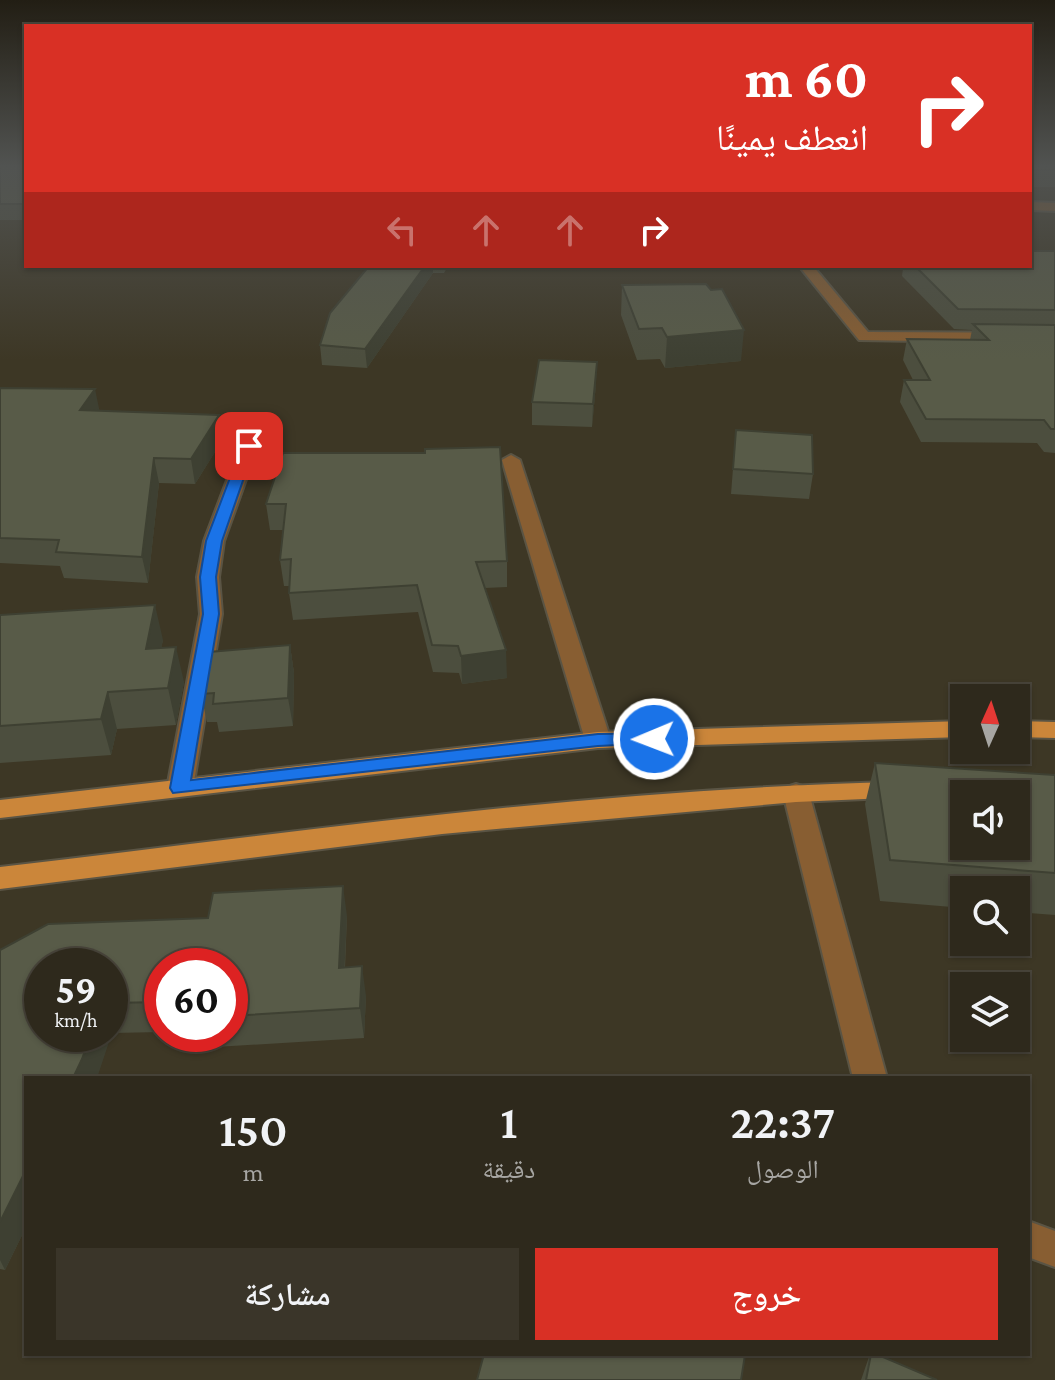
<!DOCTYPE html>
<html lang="ar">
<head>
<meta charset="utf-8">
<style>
	:root { --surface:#2e291c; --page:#3a3529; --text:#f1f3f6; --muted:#a7a6a3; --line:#49453b; --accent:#d93025 }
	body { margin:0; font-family:"Crimson Pro","Noto Naskh Arabic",serif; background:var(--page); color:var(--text); direction:rtl; height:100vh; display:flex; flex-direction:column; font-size:30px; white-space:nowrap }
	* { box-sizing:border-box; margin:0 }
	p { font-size:26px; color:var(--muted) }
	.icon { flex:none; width:44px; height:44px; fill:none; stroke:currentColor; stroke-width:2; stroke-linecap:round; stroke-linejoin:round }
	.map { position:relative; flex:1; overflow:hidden; direction:ltr }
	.sheet { position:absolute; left:24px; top:1076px; width:1006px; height:280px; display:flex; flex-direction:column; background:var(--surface); border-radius:0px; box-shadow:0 2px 6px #0004,0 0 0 2px var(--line); direction:rtl }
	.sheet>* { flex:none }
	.top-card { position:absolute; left:24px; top:24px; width:1008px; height:244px; border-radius:0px; box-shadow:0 2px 6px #0004,0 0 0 2px var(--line); direction:rtl; background:#d93025; color:#fff; overflow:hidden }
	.needle { width:52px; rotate:3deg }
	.buttons { position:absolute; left:950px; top:684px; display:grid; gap:16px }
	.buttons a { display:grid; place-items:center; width:80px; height:80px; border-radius:0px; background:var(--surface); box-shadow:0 2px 6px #0004,0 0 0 2px var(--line); font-size:40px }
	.speed { position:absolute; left:24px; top:948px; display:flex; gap:16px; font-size:40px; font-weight:700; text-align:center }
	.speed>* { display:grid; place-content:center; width:104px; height:104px; border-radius:50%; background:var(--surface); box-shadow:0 2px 6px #0004,0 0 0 2px var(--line); line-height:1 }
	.speed small { font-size:20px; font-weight:400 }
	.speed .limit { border:12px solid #d22; background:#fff; color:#111 }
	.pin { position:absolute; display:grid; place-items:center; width:68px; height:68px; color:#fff; margin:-34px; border-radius:16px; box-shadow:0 4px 12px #0006 }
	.me { position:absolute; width:88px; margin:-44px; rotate:269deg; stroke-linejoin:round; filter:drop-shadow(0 0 6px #0008) }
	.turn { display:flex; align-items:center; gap:28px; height:168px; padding:0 32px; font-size:36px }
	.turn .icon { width:104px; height:104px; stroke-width:2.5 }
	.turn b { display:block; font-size:56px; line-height:68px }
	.lanes { display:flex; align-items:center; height:76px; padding:0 32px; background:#0003; justify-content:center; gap:40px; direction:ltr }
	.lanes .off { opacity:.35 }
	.eta { display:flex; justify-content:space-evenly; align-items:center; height:136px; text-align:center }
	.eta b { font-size:48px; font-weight:600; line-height:56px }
	.cta { display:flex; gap:16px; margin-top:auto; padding:16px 32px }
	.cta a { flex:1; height:92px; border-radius:0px; background:var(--accent); color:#fff; font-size:32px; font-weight:600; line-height:92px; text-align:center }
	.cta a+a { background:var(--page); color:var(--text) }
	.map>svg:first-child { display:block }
</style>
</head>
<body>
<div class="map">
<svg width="1055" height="1380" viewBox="0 0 1055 1380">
	<rect width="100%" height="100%" fill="#3d3725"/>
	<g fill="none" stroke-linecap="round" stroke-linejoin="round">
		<defs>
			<path id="minor" d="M1030 202 1055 203V211L1030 210Z
				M799 266H813L868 332 1055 333V343L859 340Z
				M249 441 258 446 224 541 219 577 222 614 193 788 189 794H171L167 788 200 614 197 577 204 541 240 446Z
				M511 455 520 460 611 740 607 746H589L585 740 502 460Z
				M796 784 805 787 809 793 887 1078H853L783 793 787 787Z
				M1028 1221 1055 1231V1267L1028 1257Z"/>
			<path id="major" d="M964 721V737L598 748 0 818V800L598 732Z
				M1016 721 1055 722V738L1016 737Z
				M901 782 910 785 914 791 910 797 796 802 442 834 0 889V867C299 832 600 788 901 782Z"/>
		</defs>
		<use href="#minor" stroke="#5a5444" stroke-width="4"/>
		<use href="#major" stroke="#5a5444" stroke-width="4"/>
		<use href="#minor" fill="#885e32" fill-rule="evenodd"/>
		<use href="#major" fill="#cb863a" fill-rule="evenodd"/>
	</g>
	<path fill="#4c4e3e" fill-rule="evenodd" d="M0 167H26V220H0Z
		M1030 167H1055V187H1030Z
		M1055 251V453L1044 452 1037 443 921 442 900 402 904 380H913L903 360 907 339 970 340 972 330 954 329 902 276 903 268 902 266H1030Z
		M369 266H448L444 273H433L367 368 322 365 320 345Z
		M622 285 741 361 665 368 660 359 637 360 621 315Z
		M596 384 592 427 532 425V402Z
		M0 388 223 439 195 484 159 483 148 583 64 578 60 566 0 563Z
		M736 430 813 474 809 499 731 494Z
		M283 453 507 561V587L485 588 507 678 462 684 459 673 433 672 418 612 293 620 289 593V586H284L280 560 283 530H270L266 504Z
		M0 615 163 640 161 648 184 682 176 725 117 729 111 755 0 763Z
		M290 645 294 673 293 726 219 732 217 722H207L201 694Z
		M875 763 1055 775V915L1016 912V890H964V908L880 901 865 804Z
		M347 916 345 968 366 996 364 1038 199 1048 196 1034H230V966H162V1032L112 1033 26 1078V1227L5 1270 0 1269V950ZM110 966V1034H42Z
		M870 1354 937 1380H861Z"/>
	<path fill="#3e4032" d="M425 266H433V273L367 368 365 349Z
		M744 330 741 361 665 368 667 337Z
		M597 362 596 384 592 427 593 404Z
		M95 389 100 413 80 410Z
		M219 415 223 439 195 484 191 459Z
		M154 458 159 483 148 583 142 557Z
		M155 605 163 640 154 685 146 649Z
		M290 645 294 673 293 726 288 698Z
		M176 647 184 682 176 725 168 688Z
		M506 650 507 678 462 684 461 656Z
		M108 692 117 729 111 755 101 719Z
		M343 886 347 916 343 998 339 968Z
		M362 966 366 996 364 1038 360 1008Z
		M110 1028 112 1033 97 1078H73L91 1034H110Z
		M26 1170V1227L5 1270 0 1260V1222Z"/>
	<path fill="#585b48" stroke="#3e4032" stroke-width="2" fill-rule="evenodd" d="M0 167H26V204H0Z
		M1030 167H1055V170H1030Z
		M1030 251H1055V310L958 309 915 266H1030Z
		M369 266H425L365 349 320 345 330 313Z
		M706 284 711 290 722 289 744 330 667 337 662 328 639 329 622 285Z
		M973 324 1055 325V429H1051L1044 420 926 419 904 380H930L907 339 989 340Z
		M539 360 597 362 593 404 532 402Z
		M0 388 95 389 80 410 219 415 191 459 154 458 142 557 56 552 59 540 0 538Z
		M736 430 812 435 813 474 733 469Z
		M500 447 507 561 476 562 506 650 461 656 458 646 432 645 417 585 289 593 291 559 280 560 286 504H266L283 453H425V449Z
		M155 605 146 649 176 647 168 688 108 692 101 719 0 726V615Z
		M290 645 288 698 213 704 214 693 201 694 209 652Z
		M875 763 1055 775V873L890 860ZM964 794H1016V846H964Z
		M343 886 339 968 362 966 360 1008 230 1016V966H162V1002L110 1003V966H42V1034H91L82 1059 73 1078H26V1170L0 1222V950L48 924 208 918 213 893Z
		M484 1354H743L745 1355 741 1380H477Z
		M871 1354H876L937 1380H866Z"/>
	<linearGradient id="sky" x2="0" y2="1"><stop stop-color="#221e14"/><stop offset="0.46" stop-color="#515351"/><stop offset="1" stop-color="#515351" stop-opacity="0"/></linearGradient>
	<rect width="1055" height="360" fill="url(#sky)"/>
	<path fill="#1a73e8" stroke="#114b97" stroke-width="2" d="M249 442 255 446 222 541 216 577 219 614 191 780 598 734 654 733 664 739 661 743 598 746 173 793 170 788 203 614 200 577 206 541 242 446Z"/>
</svg>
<div class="buttons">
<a><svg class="needle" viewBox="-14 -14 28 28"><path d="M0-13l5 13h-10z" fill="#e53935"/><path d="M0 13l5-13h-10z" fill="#a7a6a3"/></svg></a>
<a><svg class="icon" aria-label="sound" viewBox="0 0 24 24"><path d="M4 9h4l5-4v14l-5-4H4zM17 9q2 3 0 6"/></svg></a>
<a><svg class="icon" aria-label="search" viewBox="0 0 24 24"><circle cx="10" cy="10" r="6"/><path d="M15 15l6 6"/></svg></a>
<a><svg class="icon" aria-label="layers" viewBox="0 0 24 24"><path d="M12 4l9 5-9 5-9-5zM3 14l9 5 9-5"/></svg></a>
</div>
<div class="speed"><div>59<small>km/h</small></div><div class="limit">60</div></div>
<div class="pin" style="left:249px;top:446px;background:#d93025"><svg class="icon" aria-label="arrive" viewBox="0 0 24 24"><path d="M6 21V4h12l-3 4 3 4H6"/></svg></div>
<svg class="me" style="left:654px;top:739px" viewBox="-20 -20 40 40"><circle r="17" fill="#1a73e8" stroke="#fff" stroke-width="3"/><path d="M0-11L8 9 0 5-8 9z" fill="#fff"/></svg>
<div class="top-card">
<div class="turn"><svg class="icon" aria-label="right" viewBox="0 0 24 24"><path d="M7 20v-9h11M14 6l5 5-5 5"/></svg><div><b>60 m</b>انعطف يمينًا</div></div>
<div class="lanes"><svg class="icon off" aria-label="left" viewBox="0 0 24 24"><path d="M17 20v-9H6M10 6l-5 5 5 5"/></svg><svg class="icon off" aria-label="ahead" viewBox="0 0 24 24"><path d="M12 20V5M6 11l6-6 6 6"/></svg><svg class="icon off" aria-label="ahead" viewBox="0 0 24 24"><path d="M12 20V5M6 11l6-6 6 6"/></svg><svg class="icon" aria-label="right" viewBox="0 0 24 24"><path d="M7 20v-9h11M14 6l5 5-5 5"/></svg></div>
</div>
<section class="sheet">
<div class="eta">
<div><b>22:37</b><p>الوصول</p></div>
<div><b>1</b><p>دقيقة</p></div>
<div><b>150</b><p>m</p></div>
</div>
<div class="cta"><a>خروج</a><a>مشاركة</a></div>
</section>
</div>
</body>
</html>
